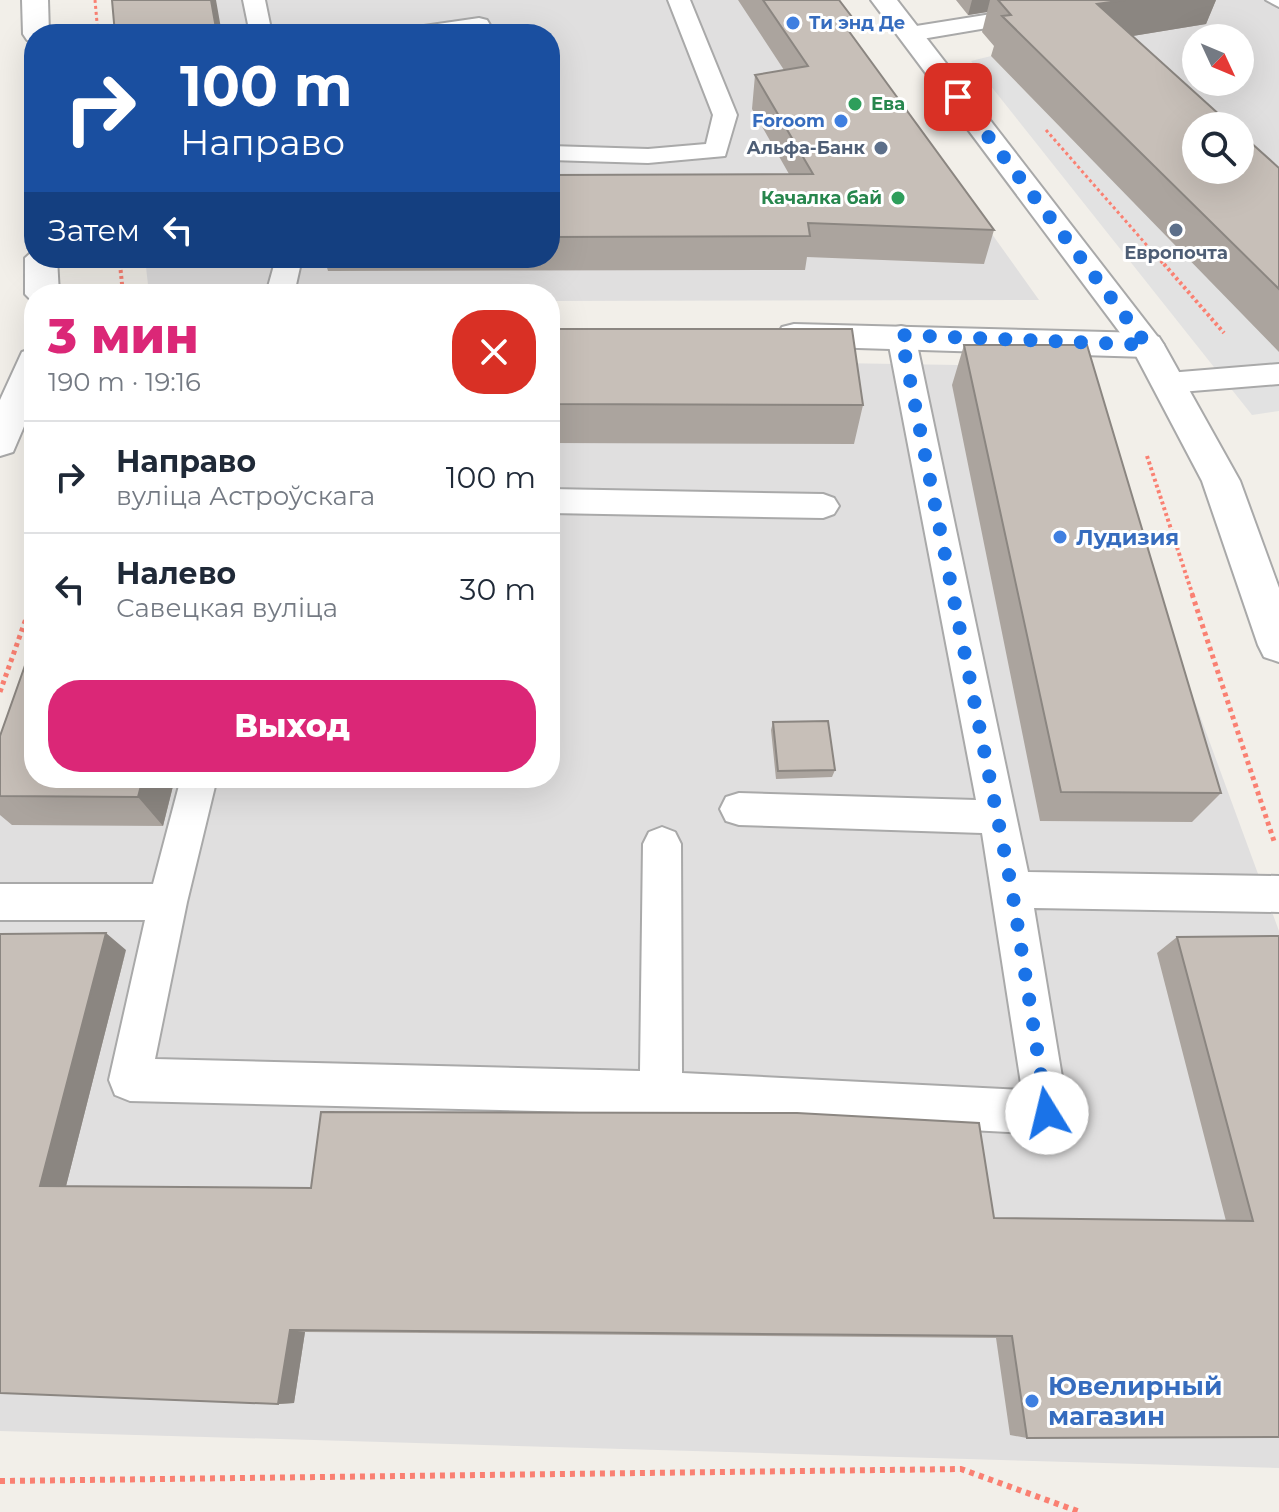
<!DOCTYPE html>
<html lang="ru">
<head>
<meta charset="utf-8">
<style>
	:root { --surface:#fff; --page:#f2f2f3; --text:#1f2937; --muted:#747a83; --line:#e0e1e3; --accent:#db2777 }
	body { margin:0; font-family:Montserrat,sans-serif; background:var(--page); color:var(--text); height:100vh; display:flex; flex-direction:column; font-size:30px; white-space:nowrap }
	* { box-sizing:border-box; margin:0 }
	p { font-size:26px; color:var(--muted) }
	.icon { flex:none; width:44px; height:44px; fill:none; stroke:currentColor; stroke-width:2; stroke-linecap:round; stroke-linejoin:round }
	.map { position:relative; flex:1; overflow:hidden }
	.details { position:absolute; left:24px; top:284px; width:536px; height:504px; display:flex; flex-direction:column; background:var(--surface); border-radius:32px; box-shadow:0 8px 32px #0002 }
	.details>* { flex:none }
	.top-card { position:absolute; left:24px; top:24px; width:536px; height:244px; border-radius:32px; box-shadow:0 8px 32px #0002; background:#1a4fa0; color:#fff; overflow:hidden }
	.needle { width:52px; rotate:134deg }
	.buttons { position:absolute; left:1182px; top:24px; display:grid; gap:16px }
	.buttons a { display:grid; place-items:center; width:72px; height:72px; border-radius:50%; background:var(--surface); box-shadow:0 8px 32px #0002; font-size:40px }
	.pin { position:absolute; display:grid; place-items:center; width:68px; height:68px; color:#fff; margin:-34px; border-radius:16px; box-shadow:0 4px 12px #0006 }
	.me { position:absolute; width:88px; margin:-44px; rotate:351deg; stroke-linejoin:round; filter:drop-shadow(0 0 6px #0008) }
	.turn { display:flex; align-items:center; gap:28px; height:168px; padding:0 24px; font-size:36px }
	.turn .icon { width:104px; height:104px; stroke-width:2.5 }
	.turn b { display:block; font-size:56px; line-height:68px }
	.then { display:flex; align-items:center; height:76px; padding:0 24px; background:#0003; gap:16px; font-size:30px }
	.round { display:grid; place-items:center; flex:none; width:84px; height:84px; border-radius:32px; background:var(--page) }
	.overview { display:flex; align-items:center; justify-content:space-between; height:136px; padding:0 24px }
	h1 { font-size:48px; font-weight:800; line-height:60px; color:var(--accent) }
	.cta { display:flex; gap:16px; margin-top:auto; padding:16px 24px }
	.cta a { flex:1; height:92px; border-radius:32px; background:var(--accent); color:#fff; font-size:32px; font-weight:800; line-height:92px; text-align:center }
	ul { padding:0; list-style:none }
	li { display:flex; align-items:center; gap:24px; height:112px; padding:0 24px; border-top:2px solid var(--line) }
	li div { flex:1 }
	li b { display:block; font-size:30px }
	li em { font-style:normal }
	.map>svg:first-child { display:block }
</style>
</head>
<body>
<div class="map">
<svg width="1279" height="1512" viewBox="0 0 1279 1512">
	<rect width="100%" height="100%" fill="#f2efe9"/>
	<path fill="#e0dfdf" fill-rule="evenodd" d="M115 0H825L1039 300 550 301V294H149L145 258H550V34H119Z
		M956 0H1279V384ZM1196 38H1240V82H1196ZM1196 126H1240V170H1196Z
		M550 358 1072 367 1279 931V1468L0 1431V780L550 778Z"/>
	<path fill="#e2e2e2" d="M991 56 1279 352V411L1252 415 971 61Z"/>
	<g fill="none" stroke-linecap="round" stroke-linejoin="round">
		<defs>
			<path id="service" d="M243 0H265L272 34H250Z
				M668 0H690L737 115 725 156 648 163 550 160V146L648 149 706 144 713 115Z
				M1051 0H1074L1081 8 1070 14 910 41 899 34 910 27 1054 4Z
				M1266 0H1279V7Z
				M479 18 487 20 490 25 487 30 462 34H406L417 27Z
				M276 258H302L294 294H266Z
				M901 326 911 328 915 335 1028 872 1279 876V912L1034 908 1068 1113 1062 1128 1047 1134 661 1114 130 1101 115 1095 109 1080 145 920H0V884H153L181 778H217L187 902 155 1059 640 1071 643 844 649 832 662 827 675 832 681 844 682 1073 1022 1090 982 833 739 825 726 821 720 809 726 797 739 793 976 800 887 335 891 328Z
				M1279 364V384L1168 393 1158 390 1154 383 1158 376 1168 373Z
				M550 489 823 494 834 498 839 506 834 514 823 518 550 513Z"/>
			<path id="minor" d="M794 324 1147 333 1159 337 1164 345 1159 353 1147 357 794 346 782 343 777 335 782 327Z"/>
			<path id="tertiary" d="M22 0H48L49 34H34V42L27 40 23 34Z
				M871 0H897L1164 345 1240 481 1279 588V662L1264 657 1258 645 1202 481 1133 350Z
				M34 250V258H57L59 294H34V303L25 294V258Z
				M34 348V403L13 452 0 456V400L22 352Z"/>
		</defs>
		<use href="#service" stroke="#a9a9a9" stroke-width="4"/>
		<use href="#minor" stroke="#a9a9a9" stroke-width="4"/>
		<use href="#tertiary" stroke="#a9a9a9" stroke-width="4"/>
		<path stroke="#fa8072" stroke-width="3" stroke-dasharray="3 3" stroke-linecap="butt" d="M95 0 98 34
			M1046 130 1165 266
			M119 258 120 266"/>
		<path stroke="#fa8072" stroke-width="4" stroke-dasharray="3 3" stroke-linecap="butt" d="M120 264 123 294
			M1164 264 1224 333
			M1147 456 1193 596"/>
		<path stroke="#fa8072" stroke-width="5" stroke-dasharray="4 4" stroke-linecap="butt" d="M1192 594 1274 841
			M0 692 34 596"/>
		<path stroke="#fa8072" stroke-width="6" stroke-dasharray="5 5" stroke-linecap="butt" d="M0 1481 961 1469 1080 1512"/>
		<use href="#service" fill="#fff" fill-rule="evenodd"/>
		<use href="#minor" fill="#fff" fill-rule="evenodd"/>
		<use href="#tertiary" fill="#fff" fill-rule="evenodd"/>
	</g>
	<path fill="#aba49e" d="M738 0H839L852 17 849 32 994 230 984 264 807 257 805 270 328 271 324 258H550V175L789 174 752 109 755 75 784 70Z
		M956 0H1216L1206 24 1132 36 1279 168V352L991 56 994 46 982 32 987 12 968 15Z
		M550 329 863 405 854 444 550 443Z
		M964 345 1221 793 1192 822 1040 821 952 385Z
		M773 722 835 770 832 777 776 779 771 730Z
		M0 736 175 778 163 826 12 825 0 815Z
		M1279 936V1437L1027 1438 1010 1435 996 1338 305 1332 294 1403 278 1404 0 1393 126 950 66 1186 994 1218 1226 1221 1157 953 1177 937Z"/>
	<path fill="#8b8681" d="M211 0H216L222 34H217Z
		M972 0H990L987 12 968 15Z
		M1125 0H1216L1206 24 1084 44 1097 4Z
		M852 17 846 51 840 19Z
		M143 778H175L163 826 138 797Z
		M106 933 126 950 64 1194 40 1186Z
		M290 1330 305 1332 294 1403 278 1404Z"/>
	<path fill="#c7bfb8" stroke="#8b8681" stroke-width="2" d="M112 0H211L217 34H115Z
		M763 0H839L852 17 840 19 994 230 808 223 810 236 550 237V175L813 174 755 75 808 66Z
		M998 0H1125L1097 4 1232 126H1196V170H1240V133L1279 168V289L1002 16 1011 15Z
		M550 329H852L863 405 550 404Z
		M964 345H1087L1221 793 1061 792Z
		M34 640V778H143L138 797 0 796V736Z
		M828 721 835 770 778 771 773 722Z
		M106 933 40 1186 311 1188 321 1112 797 1113 979 1123 994 1218 1253 1221 1177 937 1279 936V1437L1027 1438 1012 1336 290 1330 278 1404 0 1393V934Z"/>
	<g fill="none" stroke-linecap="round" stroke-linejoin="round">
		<path stroke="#1a73e8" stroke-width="14" stroke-dasharray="0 25.2" d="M958 97 1147 345 901 335 1012 890 1047 1113"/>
	</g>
	<g fill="#3f7fe0" stroke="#fff" stroke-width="3">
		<circle cx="793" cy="23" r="8"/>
		<circle cx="841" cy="121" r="8"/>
		<circle cx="1060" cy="537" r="8"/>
		<circle cx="1032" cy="1401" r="8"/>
	</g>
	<g fill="#2e9e5b" stroke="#fff" stroke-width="3">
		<circle cx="855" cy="104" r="8"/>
		<circle cx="898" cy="198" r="8"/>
	</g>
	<g fill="#5c6f8a" stroke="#fff" stroke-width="3">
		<circle cx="881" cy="148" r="8"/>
		<circle cx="1176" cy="230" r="8"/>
	</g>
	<g text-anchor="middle" stroke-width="6" stroke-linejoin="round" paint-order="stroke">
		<g font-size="18" font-weight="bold" fill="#366cbe" stroke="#fff" text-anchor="start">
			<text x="809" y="29">Ти энд Де</text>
			<text x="825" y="127" text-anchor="end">Foroom</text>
		</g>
		<g font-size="18" font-weight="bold" fill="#27864d" stroke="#fff" text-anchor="start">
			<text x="871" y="110">Ева</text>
			<text x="882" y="204" text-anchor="end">Качалка бай</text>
		</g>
		<g font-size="18" font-weight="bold" fill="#4e5e75" stroke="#fff" text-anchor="end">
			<text x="865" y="154">Альфа-Банк</text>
			<text x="1176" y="259" text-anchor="middle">Европочта</text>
		</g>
		<g font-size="22" font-weight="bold" fill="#366cbe" stroke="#fff" text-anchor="start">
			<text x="1076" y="545">Лудизия</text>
		</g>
		<g font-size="26" font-weight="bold" fill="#366cbe" stroke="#fff" text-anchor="start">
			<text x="1048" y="1395">Ювелирный<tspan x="1048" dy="30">магазин</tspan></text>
		</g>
	</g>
</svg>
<div class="buttons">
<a><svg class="needle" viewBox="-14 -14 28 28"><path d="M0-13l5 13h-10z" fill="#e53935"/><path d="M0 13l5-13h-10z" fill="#747a83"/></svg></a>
<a><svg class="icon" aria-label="search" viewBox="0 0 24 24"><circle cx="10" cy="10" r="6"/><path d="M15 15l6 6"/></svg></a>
</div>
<div class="pin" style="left:958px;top:97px;background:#d93025"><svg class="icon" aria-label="arrive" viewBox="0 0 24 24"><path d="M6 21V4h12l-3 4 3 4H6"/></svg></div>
<svg class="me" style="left:1047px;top:1113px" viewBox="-20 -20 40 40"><circle r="19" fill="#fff"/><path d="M0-13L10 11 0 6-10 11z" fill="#1a73e8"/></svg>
<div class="top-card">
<div class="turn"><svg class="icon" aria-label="right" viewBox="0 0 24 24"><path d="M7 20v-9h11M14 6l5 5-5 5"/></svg><div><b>100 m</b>Направо</div></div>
<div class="then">Затем<svg class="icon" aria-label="left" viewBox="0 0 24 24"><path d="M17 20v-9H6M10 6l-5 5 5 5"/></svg></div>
</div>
<section class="details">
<div class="overview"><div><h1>3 мин</h1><p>190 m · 19:16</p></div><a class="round" style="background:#d93025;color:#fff"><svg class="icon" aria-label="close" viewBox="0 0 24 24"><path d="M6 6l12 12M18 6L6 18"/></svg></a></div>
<ul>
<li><svg class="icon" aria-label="right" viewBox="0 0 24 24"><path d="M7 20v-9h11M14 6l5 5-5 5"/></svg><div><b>Направо</b><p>вуліца Астроўскага</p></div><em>100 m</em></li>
<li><svg class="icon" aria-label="left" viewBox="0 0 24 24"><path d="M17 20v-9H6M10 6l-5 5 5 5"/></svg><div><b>Налево</b><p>Савецкая вуліца</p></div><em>30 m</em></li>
</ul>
<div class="cta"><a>Выход</a></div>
</section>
</div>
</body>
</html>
